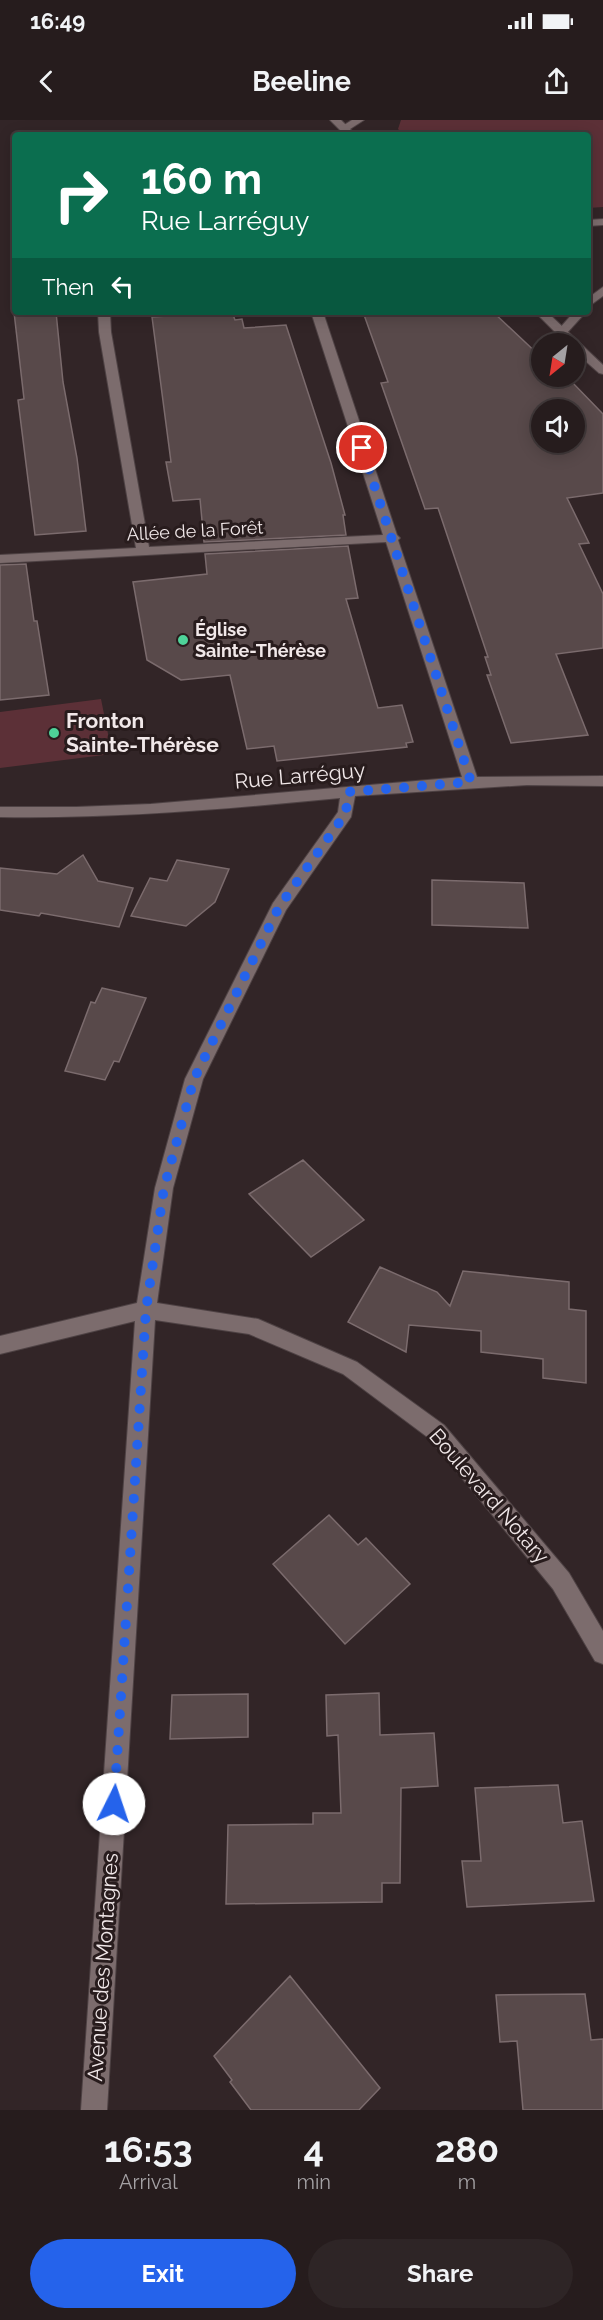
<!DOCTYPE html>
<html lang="en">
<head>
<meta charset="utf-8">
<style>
	:root { --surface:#261c1d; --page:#2e2526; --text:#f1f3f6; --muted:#a4a1a4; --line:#423a3b; --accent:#2563eb }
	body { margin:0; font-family:Raleway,sans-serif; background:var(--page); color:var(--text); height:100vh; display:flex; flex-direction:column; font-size:22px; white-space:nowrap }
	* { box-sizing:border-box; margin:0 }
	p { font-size:20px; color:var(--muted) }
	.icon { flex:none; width:33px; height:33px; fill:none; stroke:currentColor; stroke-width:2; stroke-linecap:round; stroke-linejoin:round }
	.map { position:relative; height:1990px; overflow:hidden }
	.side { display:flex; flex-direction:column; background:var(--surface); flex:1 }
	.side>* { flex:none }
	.banner { position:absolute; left:12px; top:12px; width:579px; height:183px; border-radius:6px; box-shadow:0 3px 15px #0003,0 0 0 2px var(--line); background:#0b6e4f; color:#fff; overflow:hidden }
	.needle { width:39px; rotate:210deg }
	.fabs { position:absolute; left:531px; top:213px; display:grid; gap:12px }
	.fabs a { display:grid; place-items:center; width:54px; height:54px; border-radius:50%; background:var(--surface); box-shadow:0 3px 15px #0003,0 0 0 2px var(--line); font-size:30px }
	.pin { position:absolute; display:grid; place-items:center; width:51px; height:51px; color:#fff; margin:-26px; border:3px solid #fff; border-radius:50%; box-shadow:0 2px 6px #0007 }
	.me { position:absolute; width:66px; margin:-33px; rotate:4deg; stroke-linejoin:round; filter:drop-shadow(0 0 4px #0008) }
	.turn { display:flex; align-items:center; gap:21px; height:126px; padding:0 30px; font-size:27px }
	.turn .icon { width:78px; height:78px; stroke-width:2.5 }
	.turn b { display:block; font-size:42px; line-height:51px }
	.then { display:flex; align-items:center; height:57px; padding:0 30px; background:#0003; gap:12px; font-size:22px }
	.eta { display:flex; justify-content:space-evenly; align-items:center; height:102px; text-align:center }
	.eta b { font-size:36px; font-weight:700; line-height:42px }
	.primary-button { display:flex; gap:12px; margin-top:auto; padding:12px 30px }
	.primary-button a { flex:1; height:69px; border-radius:36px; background:var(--accent); color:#fff; font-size:24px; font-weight:700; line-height:69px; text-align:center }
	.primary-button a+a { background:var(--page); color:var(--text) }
	.status { display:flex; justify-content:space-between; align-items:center; height:42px; padding:0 30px; background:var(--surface); direction:ltr }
	.status svg { height:16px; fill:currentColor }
	header { display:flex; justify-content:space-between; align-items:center; height:78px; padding:0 30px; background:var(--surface); font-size:27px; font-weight:700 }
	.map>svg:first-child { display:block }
</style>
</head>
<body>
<div class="status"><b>16:49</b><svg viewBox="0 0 49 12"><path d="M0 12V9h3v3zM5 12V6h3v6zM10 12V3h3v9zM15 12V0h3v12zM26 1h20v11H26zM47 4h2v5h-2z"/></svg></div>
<header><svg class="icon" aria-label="back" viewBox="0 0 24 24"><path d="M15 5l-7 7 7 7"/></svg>Beeline<svg class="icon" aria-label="share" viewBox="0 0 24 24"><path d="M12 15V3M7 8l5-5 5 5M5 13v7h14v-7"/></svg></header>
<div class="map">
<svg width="603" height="1990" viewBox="0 0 603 1990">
	<rect width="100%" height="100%" fill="#322527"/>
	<path fill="#5c3037" d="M401 0H603V87L588 88V15H404L398 9Z
		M101 579 112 634 0 648V592Z"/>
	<path fill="#58494a" stroke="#7b6b6d" stroke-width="1.5" fill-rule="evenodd" d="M14 192H56L63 262 77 338 86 411 35 415 18 280 24 279Z
		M232 192 235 200 242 199 244 208 286 205 331 343 345 395H343L346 415 204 422 200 379 173 381 166 342H171L152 197Z
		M363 192H493L542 238V256H561L566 261 570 260 603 294V373L567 378 589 423 579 424 603 474V528L556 534 588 615 511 623 487 555H491L485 537H488L438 388 425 389 381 263 388 262ZM542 290H574V322H542Z
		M348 426 358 478 346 479 378 588 402 585 413 622 406 623 407 627 277 641 274 626 247 629 230 555 181 560 147 540 133 462 207 454 205 434Z
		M26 444 34 501H37L49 575 0 580V445Z
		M83 735 98 761 133 768 119 807 41 793 39 796 0 790V748L57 754Z
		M177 740 229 749 215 782 186 806 131 796 150 758 167 761Z
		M432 760 524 763 528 808 432 805Z
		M102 868 146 878 119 942 114 941 105 960 65 951 91 882 95 883Z
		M303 1040 364 1100 311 1137 249 1074Z
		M380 1147 437 1172 450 1186 463 1151 569 1162V1189L586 1191V1263L543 1258V1239L481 1232V1211L409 1205 406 1232 348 1202Z
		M329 1395 358 1425 366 1418 410 1464 345 1524 273 1444Z
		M379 1573 380 1615 434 1613 438 1666 401 1668 400 1763H382V1782L226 1784 228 1705 313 1704V1693H341L338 1615 327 1616 326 1575Z
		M248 1574V1617L170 1619 172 1575Z
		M558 1665 563 1703 582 1701 594 1781 467 1787 462 1741H481L475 1668Z
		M290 1856 380 1968 359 1990H251L230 1962 232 1960 214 1936Z
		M585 1874 591 1920 603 1919V1990H523L517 1921 500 1922 496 1875Z"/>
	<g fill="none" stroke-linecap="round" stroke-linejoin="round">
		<defs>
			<path id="street" d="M352 0H364L347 11H341V7Z
				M603 99V105L588 106V100Z
				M603 167V176L588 187V178Z
				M98 192H110L111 212 149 427 383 415 311 192H323L397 415 400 418 398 420 477 657 603 656V666L527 665 355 676 351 697 286 790 203 959 173 1068 157 1183 258 1199 357 1242 444 1305 569 1453 603 1511V1544L595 1541 553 1469 430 1319 343 1254 249 1214 155 1200 107 1990H81L135 1201 0 1234V1216L137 1183 155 1068 185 959 273 783 338 692 340 678C226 689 114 699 0 697V687H76L151 684 462 657 386 422 0 443V435L136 428 99 212Z
				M574 192H586L566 214H558V210Z"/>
			<path id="secondary" d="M330 0H341L356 15H345Z
				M535 192H547L603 245V254L599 253 574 231V224H567Z"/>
		</defs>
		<use href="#street" stroke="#4e4244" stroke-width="2"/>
		<use href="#secondary" stroke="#4e4244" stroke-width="2"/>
		<use href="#street" fill="#7c6c6d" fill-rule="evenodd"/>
		<use href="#secondary" fill="#7c6c6d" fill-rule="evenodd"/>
	</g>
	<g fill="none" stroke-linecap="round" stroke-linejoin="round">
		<path stroke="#2563eb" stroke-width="10" stroke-dasharray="0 18" d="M114 1684 146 1190 164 1068 194 959 279 787 346 693 348 672 471 662 362 328"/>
	</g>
	<g fill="#4ed399" stroke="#281c1d" stroke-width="2">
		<circle cx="183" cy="520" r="6"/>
		<circle cx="54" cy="613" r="6"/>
	</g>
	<g text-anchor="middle" stroke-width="6" stroke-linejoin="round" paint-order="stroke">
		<g font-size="18" fill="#f1e8e9" stroke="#281c1d">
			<text transform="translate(195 411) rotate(-3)" y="6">Allée de la Forêt</text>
		</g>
		<g font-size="18" font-weight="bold" fill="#f1e8e9" stroke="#281c1d" text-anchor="start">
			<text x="195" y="516">Église<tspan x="195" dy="21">Sainte-Thérèse</tspan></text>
		</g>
		<g font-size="21" font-weight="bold" fill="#f1e8e9" stroke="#281c1d" text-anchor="start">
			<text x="66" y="608">Fronton<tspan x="66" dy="24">Sainte-Thérèse</tspan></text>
		</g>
		<g font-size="21" fill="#f1e8e9" stroke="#281c1d">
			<text transform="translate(300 656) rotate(-5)" y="7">Rue Larréguy</text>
			<text transform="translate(489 1376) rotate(49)" y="7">Boulevard Notary</text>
			<text transform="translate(103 1847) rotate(-86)" y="7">Avenue des Montagnes</text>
		</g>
	</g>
</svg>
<div class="fabs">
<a><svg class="needle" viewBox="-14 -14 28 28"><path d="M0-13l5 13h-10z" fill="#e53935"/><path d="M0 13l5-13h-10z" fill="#a4a1a4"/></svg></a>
<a><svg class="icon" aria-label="sound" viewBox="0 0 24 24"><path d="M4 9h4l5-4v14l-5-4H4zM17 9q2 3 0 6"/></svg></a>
</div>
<div class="pin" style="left:362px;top:328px;background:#d93025"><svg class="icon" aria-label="arrive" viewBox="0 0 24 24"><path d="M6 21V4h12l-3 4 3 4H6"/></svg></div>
<svg class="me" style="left:114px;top:1684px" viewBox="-20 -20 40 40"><circle r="19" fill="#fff"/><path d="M0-13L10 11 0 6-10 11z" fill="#2563eb"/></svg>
<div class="banner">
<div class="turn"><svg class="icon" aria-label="right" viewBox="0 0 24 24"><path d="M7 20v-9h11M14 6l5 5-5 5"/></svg><div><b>160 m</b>Rue Larréguy</div></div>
<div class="then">Then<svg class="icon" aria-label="left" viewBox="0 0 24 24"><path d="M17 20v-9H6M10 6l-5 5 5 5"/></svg></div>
</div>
</div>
<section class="side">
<div class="eta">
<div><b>16:53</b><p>Arrival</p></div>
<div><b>4</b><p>min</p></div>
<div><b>280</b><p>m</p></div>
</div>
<div class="primary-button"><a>Exit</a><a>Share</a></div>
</section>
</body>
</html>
